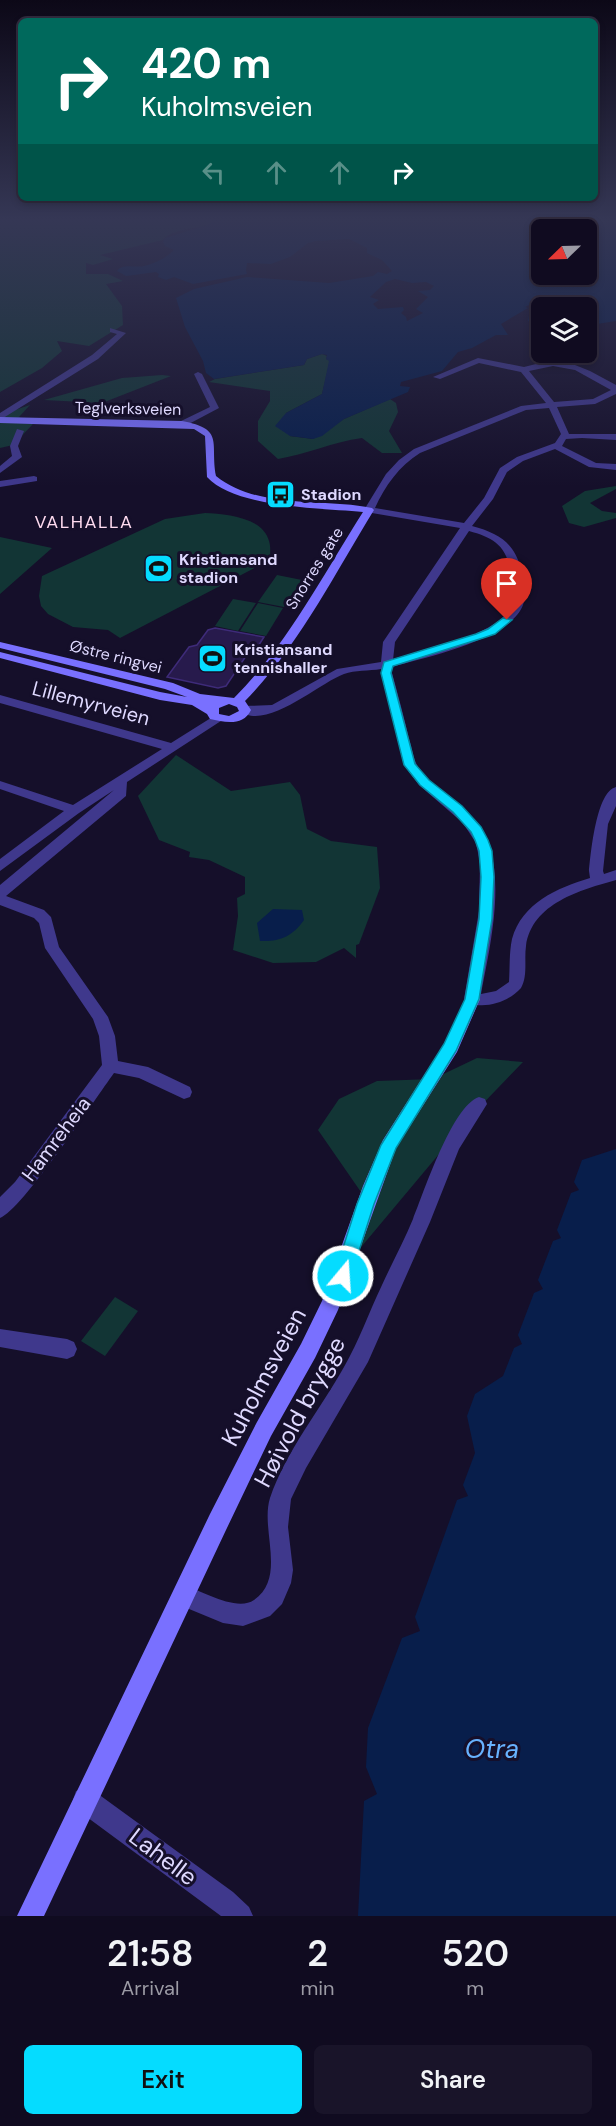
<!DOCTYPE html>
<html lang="en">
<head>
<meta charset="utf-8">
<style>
	:root { --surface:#100b20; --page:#191429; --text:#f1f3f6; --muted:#9c9ba5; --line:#302b3e; --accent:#05dcff }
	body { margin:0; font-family:"DM Sans",sans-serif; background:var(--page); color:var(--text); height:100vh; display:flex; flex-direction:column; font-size:22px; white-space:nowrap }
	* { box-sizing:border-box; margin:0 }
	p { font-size:20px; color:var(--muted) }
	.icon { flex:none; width:33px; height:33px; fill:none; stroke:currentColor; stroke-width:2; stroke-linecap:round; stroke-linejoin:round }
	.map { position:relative; height:1916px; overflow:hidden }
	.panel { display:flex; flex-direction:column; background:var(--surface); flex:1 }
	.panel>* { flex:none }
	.banner { position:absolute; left:18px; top:18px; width:580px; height:183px; border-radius:9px; box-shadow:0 3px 9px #0003,0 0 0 2px var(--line); background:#00695c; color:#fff; overflow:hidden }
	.needle { width:39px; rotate:247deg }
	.buttons { position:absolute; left:531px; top:219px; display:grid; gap:12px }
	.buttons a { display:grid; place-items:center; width:66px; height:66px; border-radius:9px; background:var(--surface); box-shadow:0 3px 9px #0003,0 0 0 2px var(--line); font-size:30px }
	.pin { position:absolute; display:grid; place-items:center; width:51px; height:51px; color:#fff; margin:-62px -26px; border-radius:50% 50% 50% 0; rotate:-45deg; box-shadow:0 0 6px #0007 }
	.pin .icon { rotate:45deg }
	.me { position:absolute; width:66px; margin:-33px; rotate:18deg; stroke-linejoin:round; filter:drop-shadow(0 0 4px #0008) }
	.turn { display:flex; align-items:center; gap:21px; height:126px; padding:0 24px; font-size:27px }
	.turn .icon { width:78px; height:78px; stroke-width:2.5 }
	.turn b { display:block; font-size:42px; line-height:51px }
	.lanes { display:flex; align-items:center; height:57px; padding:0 24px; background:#0003; justify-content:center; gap:30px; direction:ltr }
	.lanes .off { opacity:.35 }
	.eta { display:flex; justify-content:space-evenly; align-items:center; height:102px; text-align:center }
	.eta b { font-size:36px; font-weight:600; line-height:42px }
	.cta { display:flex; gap:12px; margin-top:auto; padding:12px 24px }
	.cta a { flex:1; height:69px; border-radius:9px; background:var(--accent); color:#111; font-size:24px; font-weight:600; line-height:69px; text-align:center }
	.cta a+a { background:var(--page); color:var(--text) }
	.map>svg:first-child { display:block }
</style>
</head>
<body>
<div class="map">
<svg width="616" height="1916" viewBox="0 0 616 1916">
	<rect width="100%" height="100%" fill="#150f2a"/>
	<path fill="#123535" d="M0 218H218C204 232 176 225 163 240L100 255 113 259 93 265 86 263V274H108L123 281 106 284 122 306 123 325 89 346 57 341 62 351 42 368 0 392Z
		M322 354 327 356 326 359 330 360 322 394 286 413 290 436 313 439 344 419 390 399 396 403 398 412 389 431 402 453H382L362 438C333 442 307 454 278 459L258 441V421L270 401V391L209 382 215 379 304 365 307 359Z
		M162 375 171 376 102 403 44 400 122 378Z
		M30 405 19 417 33 424 13 445 0 448V415Z
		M616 486V489L590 503 602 511 616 513V518L584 527 569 523 562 506 585 491Z
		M205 513C225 514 263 517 269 541 271 547 270 554 270 560L120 638 108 630 73 627 48 614 41 606 39 596 42 576 165 519Z
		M0 537 52 548 0 594Z
		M277 575 302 580 284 607 258 602Z
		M233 599 256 603 238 631 215 626Z
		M258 603 283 608 266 636 240 631Z
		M176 755 231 791 290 782 300 795 307 829 331 841 377 847 380 888 359 944 356 945V958L344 948 316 962 273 963 233 950 238 916 237 898 245 894V877L209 860 189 857 190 852 159 840 138 796Z
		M477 1058 523 1062 470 1117 321 1295 363 1195 318 1130 339 1099 377 1081 433 1079Z
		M115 1297 138 1311 105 1356 81 1341Z"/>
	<path fill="#081e4b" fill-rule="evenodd" d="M218 218H616V321L597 324 594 329 587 332 586 308H542L541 324 528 321 530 310 548 301H537L525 307 528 308 501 324 508 335H496L472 348 458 352 442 371 401 382 400 386 410 387 408 392 344 419 322 436 313 439 290 436 275 426 286 413 322 394 329 361 326 359 327 355 322 354 307 359 304 365 214 379 206 373 203 361 185 327 176 298 194 289 247 277 329 283 373 276 378 272 387 274 392 271 382 260 367 253V248L349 239 316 241 308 243 290 257 271 264 247 263 246 270 247 274 193 284 174 277 166 280 158 277 159 274 156 272 126 276 117 271C122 263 135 268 144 266 156 263 166 258 174 250L165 246 163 242 165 238 207 225ZM542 230H586V274H542ZM395 279 412 283 426 282 434 286 430 290 418 291 428 297 416 309 423 313 407 321 406 317 401 313 404 310 403 307 378 309 373 304 379 300 370 297 386 282Z
		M273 909 302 910 304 920C292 937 279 942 260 941L257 923Z
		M616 1149V1916H358L364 1801 377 1794 366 1767 368 1728 402 1638 420 1631 415 1617 457 1500 468 1496 463 1485 475 1453 467 1416 475 1394 503 1376 514 1348 522 1344 518 1335 534 1293 543 1289 538 1280 553 1241 561 1238 557 1230 571 1193 579 1190 574 1182 582 1160Z"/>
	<path fill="#271a4c" stroke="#3e2b79" stroke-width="1.5" d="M215 628 264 637 255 651 248 653 226 686 218 688 167 677 189 647 197 645 208 630Z"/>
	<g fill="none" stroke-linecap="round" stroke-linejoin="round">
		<path fill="#3f388c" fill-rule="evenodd" d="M110 328 126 333 98 359 0 420V413L92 355 117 334 110 332Z
			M478 358 524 367 544 362 570 363 590 371 616 385V394L595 404 557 407 569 434H616V440L582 438 566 439 562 446 596 463 616 464V470L589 467 555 449 523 461 507 472 493 499 472 526C498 533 514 542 521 569 523 580 527 594 523 605 510 640 426 657 392 667V673C398 695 404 717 409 739 412 747 413 758 417 765 428 788 457 800 473 818 512 858 490 945 481 994L496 991 509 982C510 968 509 953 512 939 522 903 557 888 590 878L589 871C591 853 596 792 616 787V806L608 824 603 871 604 874 616 870V880C581 890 532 903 526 946 524 959 528 976 521 988 507 1003 486 1009 467 1003L464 999 479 911 480 863 476 843 463 823 419 785 404 765 381 669C369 671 355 670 344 674 319 683 264 733 239 710L245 706 272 705 337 669 381 662 383 642 460 528 366 512 364 510 386 474 399 460 414 449 521 406 546 403 521 372 479 363 440 379 433 377ZM553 366 575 370 611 390 593 399 554 402 529 371ZM549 408 561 434 555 443 517 457 500 468 484 498 464 523 375 508C385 486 399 466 420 453L526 410ZM469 531C491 537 505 544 510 568 513 579 516 593 512 605 501 635 422 650 393 660L395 642Z
			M198 372 202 374 219 408 185 426H179V422L210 407 194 374Z
			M17 429 24 431 18 446 22 457 0 473V466L12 456 10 446Z
			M34 476 37 477V481L0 487V481Z
			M0 695 171 743 214 716H222L224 719 127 782 126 796 6 896 44 910 51 917 59 947 108 1017 115 1036 118 1061 148 1067 190 1087 192 1092 190 1097 184 1099 139 1078 114 1073C95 1099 22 1210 0 1218V1197L15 1182 102 1065 99 1036 93 1019 45 948 39 923 34 918 0 905V885L114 790 79 813 0 871V859L64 811 0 789V781L73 805 162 749 0 703Z
			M479 1097 485 1099 487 1104 459 1149 430 1222 368 1362 306 1468 291 1499 288 1527 293 1570 291 1583 282 1604 270 1616 243 1626 223 1623 177 1604 174 1596 177 1588 185 1585C201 1591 237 1612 254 1600 287 1577 260 1530 270 1498 286 1451 320 1410 344 1367 359 1341 369 1312 382 1285 392 1263 404 1241 413 1219 424 1192 452 1106 479 1097Z
			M0 1329 67 1339 74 1342 77 1349 74 1356 67 1359 0 1347Z
			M85 1788 94 1791 233 1892 249 1907 253 1916H221L76 1809 73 1800 76 1791Z"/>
		<path fill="#7970ff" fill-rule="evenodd" d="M0 417 182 421C225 429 210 442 216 476 259 510 323 498 372 508L374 510C334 575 298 647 245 701L251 710C243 727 224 722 210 719L207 714 192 705 160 700 0 658V652L160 692 187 697 165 689 0 648V642L173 683 200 694 234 698C287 645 323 575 363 512 322 508 235 508 207 477L205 436 194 429 0 423ZM229 704 237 707 239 711 229 716 219 714V708Z
			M472 993 477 995 480 999 457 1052 396 1148 338 1310 315 1358 271 1436 226 1530 44 1916H17L210 1514 257 1422 301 1344 322 1301 363 1186 383 1140 444 1044 467 995Z"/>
	</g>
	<linearGradient id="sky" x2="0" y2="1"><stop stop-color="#0c0817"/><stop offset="0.45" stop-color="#353755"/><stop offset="1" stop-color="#353755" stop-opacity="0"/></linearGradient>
	<rect width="616" height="487" fill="url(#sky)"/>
	<path fill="#05dcff" stroke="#038fa6" stroke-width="1.5" d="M503 618 512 620 495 634 483 638 393 666 391 673 415 764 429 780 462 806 481 827 488 840 492 851 494 877 492 919 479 999 456 1051 396 1148 374 1204 351 1276 349 1282 343 1284 337 1282 334 1276 357 1204 381 1145 444 1044 465 999 479 919 481 877 479 851 475 840 471 832 453 812 420 785 404 765 381 673 384 662 476 634 488 629Z"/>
	<defs>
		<symbol id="bus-square" viewBox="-11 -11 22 22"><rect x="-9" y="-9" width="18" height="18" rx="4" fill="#05dcff" stroke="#150f2a"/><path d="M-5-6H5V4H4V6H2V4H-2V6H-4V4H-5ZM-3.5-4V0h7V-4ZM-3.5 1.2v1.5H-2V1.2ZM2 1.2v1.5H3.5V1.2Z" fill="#111"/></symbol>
		<symbol id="stadium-square" viewBox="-11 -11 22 22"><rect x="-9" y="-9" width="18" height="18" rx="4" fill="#05dcff" stroke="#150f2a"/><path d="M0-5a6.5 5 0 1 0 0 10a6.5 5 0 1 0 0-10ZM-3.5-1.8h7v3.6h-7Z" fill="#111"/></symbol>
	</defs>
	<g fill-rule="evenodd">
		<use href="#bus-square" x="264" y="478" width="33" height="33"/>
		<use href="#stadium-square" x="142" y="552" width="33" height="33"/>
		<use href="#stadium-square" x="196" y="642" width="33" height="33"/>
	</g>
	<g text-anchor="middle" stroke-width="6" stroke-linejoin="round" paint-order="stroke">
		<g font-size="16" fill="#dfd9ff" stroke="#150f2a">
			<text transform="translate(128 408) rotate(1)" y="6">Teglverksveien</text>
			<text transform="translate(314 568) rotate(-58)" y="6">Snorres gate</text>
			<text transform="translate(116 656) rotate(14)" y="6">Østre ringvei</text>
		</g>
		<g font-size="16" font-weight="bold" fill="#dfd9ff" stroke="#150f2a" text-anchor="start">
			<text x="301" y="500">Stadion</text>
			<text x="179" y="565">Kristiansand<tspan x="179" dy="18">stadion</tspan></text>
			<text x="234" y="655">Kristiansand<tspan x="234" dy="18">tennishaller</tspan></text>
		</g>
		<g font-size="18" letter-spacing="1.5" fill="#ffdbf0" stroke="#150f2a">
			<text x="84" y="528">VALHALLA</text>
		</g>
		<g font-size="20" fill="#dfd9ff" stroke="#150f2a">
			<text transform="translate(91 703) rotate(15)" y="7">Lillemyrveien</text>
			<text transform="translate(56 1139) rotate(-53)" y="7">Hamreheia</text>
		</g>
		<g font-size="24" fill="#dfd9ff" stroke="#150f2a">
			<text transform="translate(264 1377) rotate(-62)" y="8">Kuholmsveien</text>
			<text transform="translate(300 1412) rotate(-62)" y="8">Høivold brygge</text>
			<text transform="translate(163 1857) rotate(37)" y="8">Lahelle</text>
		</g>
		<g font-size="26" font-style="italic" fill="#67b2ff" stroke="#150f2a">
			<text x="492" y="1758">Otra</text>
		</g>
	</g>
</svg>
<div class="buttons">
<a><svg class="needle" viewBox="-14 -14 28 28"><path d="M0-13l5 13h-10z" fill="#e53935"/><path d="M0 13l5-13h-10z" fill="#9c9ba5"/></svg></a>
<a><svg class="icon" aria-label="layers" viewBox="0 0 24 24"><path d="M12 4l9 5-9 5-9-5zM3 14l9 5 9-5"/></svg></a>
</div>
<div class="pin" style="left:507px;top:620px;background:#d93025"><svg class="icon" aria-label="arrive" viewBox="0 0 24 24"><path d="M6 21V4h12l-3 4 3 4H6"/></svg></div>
<svg class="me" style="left:343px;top:1276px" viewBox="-20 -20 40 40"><circle r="17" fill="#05dcff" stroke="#fff" stroke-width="3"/><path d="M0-11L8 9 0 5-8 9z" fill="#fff"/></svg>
<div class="banner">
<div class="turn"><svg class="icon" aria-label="right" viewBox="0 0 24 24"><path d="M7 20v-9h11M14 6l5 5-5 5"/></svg><div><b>420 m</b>Kuholmsveien</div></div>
<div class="lanes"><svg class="icon off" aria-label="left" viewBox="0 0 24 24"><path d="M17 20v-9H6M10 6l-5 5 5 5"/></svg><svg class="icon off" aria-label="ahead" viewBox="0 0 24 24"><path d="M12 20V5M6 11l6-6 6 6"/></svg><svg class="icon off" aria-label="ahead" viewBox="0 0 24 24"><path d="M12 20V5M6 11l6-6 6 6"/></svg><svg class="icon" aria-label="right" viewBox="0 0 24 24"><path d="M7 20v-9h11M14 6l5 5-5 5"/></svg></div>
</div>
</div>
<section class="panel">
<div class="eta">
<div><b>21:58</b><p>Arrival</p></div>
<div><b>2</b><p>min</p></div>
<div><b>520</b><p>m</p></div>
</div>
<div class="cta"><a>Exit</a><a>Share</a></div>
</section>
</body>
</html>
